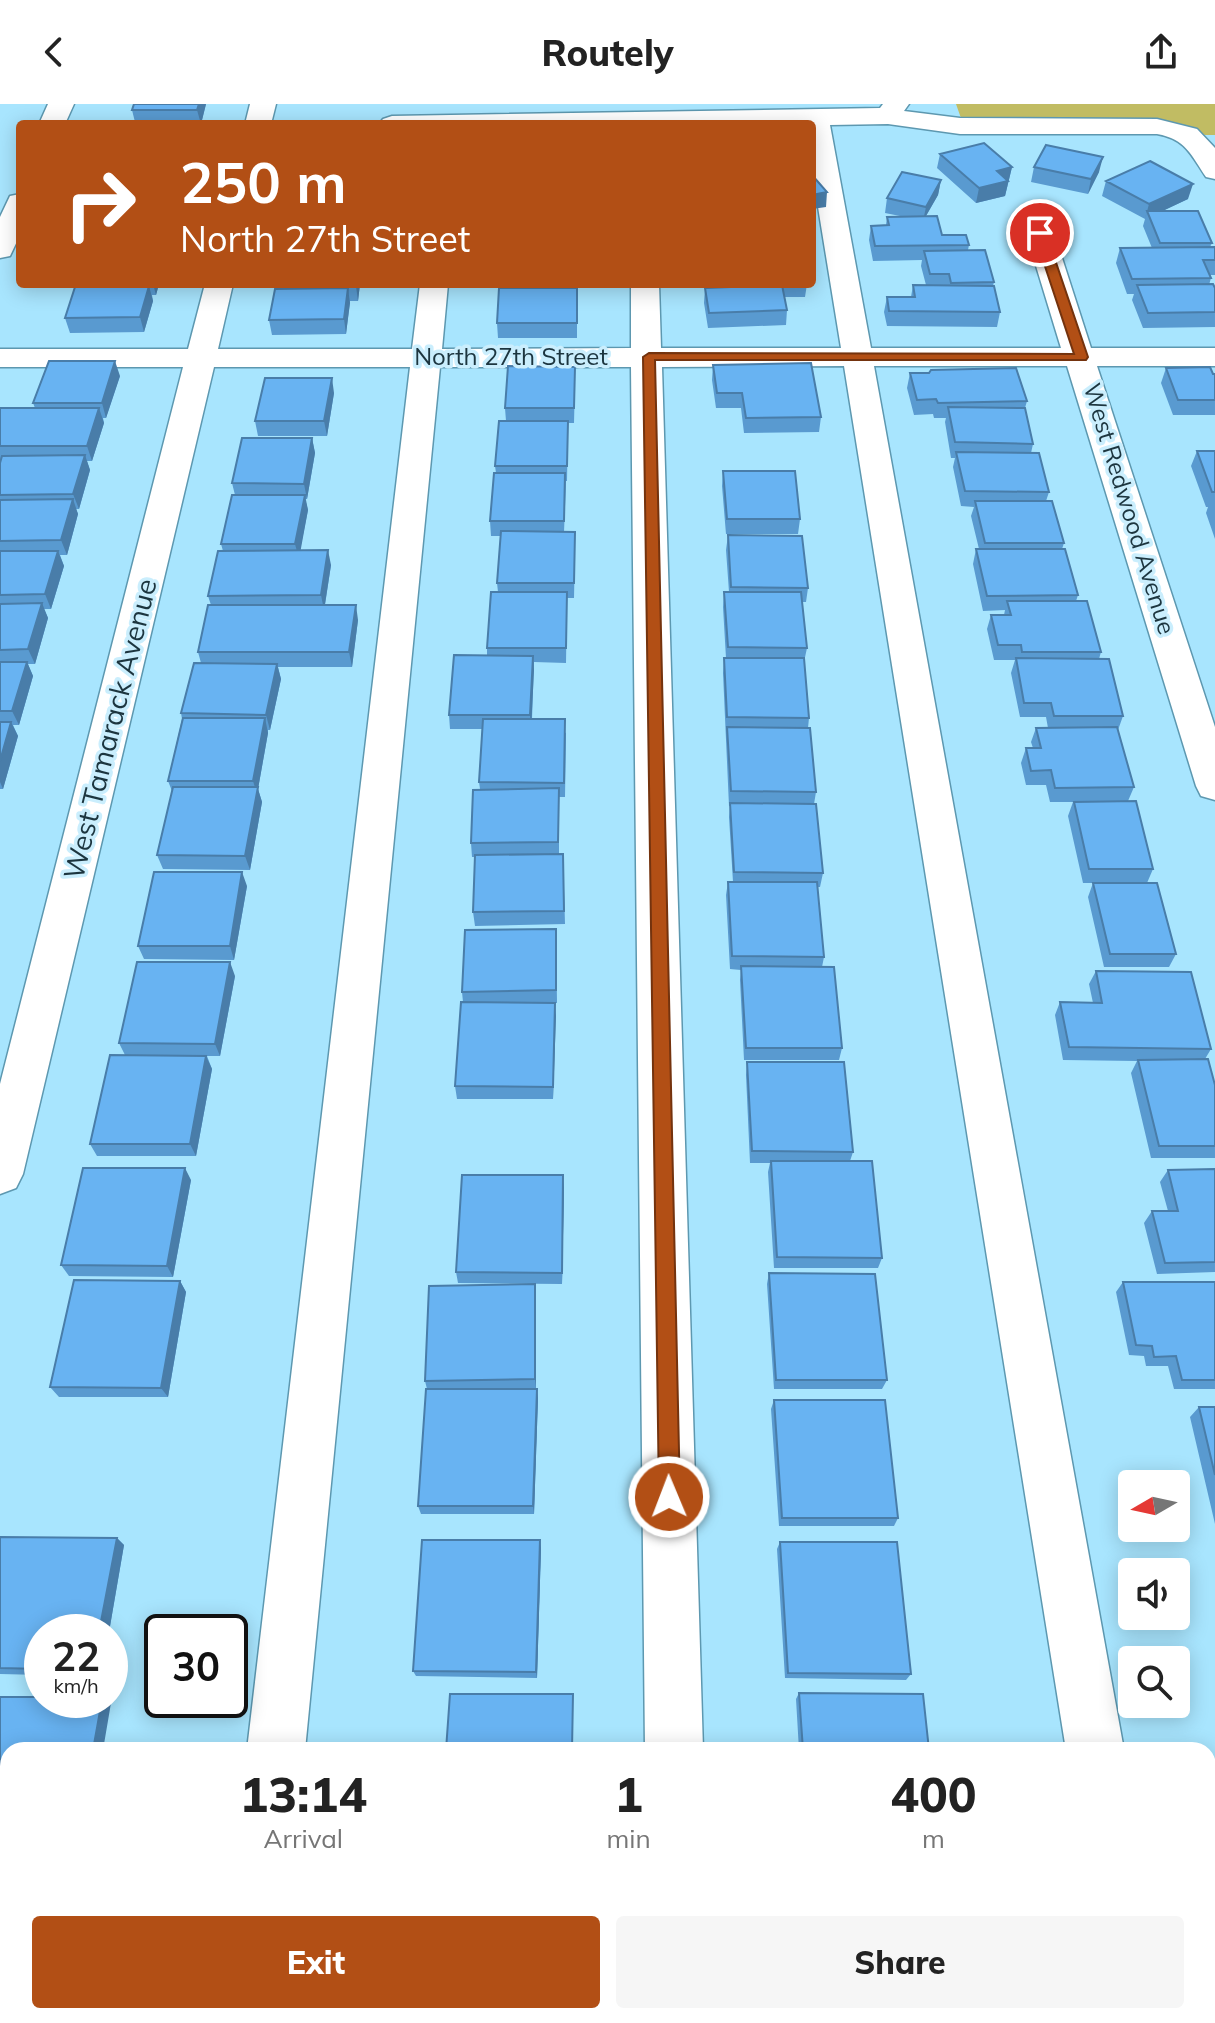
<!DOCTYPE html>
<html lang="en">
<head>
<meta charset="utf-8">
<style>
	:root { --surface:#fff; --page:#f6f6f6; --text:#222; --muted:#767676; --accent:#b24f15 }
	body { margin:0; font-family:Mulish,sans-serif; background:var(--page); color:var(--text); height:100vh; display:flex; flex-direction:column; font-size:30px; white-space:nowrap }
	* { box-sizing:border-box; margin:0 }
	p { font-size:26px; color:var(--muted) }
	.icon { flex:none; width:44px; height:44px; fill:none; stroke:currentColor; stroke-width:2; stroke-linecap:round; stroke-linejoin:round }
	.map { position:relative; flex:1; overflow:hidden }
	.side { position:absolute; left:0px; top:1638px; width:1216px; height:282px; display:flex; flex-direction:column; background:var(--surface); border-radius:24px 24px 0 0; box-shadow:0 4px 20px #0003 }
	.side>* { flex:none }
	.hud { position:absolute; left:16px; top:16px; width:800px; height:168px; border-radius:8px; box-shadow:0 4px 20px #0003; background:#b24f15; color:#fff; overflow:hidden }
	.needle { width:52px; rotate:261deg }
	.buttons { position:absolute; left:1118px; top:1366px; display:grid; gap:16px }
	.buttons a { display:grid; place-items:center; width:72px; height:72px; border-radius:8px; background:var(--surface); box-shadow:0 4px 20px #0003; font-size:40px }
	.speed { position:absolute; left:24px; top:1510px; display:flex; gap:16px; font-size:40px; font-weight:700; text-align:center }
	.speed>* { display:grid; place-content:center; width:104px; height:104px; border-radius:50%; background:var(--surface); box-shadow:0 4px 20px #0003; line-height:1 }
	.speed small { font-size:20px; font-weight:400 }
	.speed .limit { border:4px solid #111; border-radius:12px; background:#fff; color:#111 }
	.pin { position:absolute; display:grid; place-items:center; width:68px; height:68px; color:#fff; margin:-34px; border:4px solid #fff; border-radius:50%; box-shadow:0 2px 8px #0007 }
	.me { position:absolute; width:88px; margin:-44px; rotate:359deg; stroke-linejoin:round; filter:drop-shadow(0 0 6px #0008) }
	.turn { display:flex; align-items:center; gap:28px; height:168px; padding:0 32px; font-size:36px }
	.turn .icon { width:104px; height:104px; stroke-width:2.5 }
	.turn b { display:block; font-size:56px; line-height:68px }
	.eta { display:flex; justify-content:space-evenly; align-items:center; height:136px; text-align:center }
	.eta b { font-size:48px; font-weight:800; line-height:56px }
	.primary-button { display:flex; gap:16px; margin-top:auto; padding:16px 32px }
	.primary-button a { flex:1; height:92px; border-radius:8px; background:var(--accent); color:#fff; font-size:32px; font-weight:800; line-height:92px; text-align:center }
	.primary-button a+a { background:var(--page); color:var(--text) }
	header { display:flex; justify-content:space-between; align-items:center; height:104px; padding:0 32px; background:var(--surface); font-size:36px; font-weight:800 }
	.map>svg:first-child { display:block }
</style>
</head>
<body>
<header><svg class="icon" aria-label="back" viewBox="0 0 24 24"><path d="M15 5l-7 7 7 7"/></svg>Routely<svg class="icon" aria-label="share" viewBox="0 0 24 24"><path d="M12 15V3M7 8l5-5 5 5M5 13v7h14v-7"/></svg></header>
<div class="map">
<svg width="1215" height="1919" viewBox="0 0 1215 1919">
	<rect width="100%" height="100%" fill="#a8e5fe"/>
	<path fill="#c1bc63" d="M956 0H1215V31H1205L1159 17H962Z"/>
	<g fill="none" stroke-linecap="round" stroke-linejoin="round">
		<defs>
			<path id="minor" d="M48 0H74L65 20H39Z
				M250 0H276L271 20H245Z
				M883 0H909L904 7 960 14 1157 15 1197 25 1215 44V75L1206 73C1191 51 1186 35 1157 30H960L888 20 830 21 871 244H1061L1026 129 1030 123 1040 121 1050 123 1054 129 1091 244H1215V262H1097L1215 623V696L1201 692 1196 682 1067 262H874L1124 1646H1066L844 262 662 263 703 1646H645L631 263H440L305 1646H247L410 263H214L23 1070 16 1084 0 1090V980L183 263H0V245H188L205 180H233L218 245H412L420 180H448L442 245 631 244V180H659L661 244H841L812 66V20H379L383 15 392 12 880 4Z
				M20 90V131L10 152 0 154V113L10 92Z
				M0 1810H8V1872H0Z
				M1208 1812H1215V1874H1208Z
				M1208 1884 1215 1887V1919H1170L1169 1912H1208Z
				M263 1912H325L324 1919H262Z
				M727 1912H789V1919H727Z"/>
		</defs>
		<use href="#minor" stroke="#5d98b0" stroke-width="3"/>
		<use href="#minor" fill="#fff" fill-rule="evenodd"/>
	</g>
	<path fill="#599ad0" d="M206 0 201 20H130L135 18 132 6Z
		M940 50 1012 63 1005 92 976 99 937 64Z
		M1034 63 1099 68 1088 90 1031 78Z
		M941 76 938 91 926 112 942 131 969 141 968 146 994 178 993 182 1000 208 997 223 887 222 884 208 887 193H911L913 181H926L921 162 922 156 873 157 869 136 871 122 886 121 887 113 900 112 885 109 887 94Z
		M1106 77 1188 95 1162 107 1212 139 1210 143H1215V171H1209L1211 174 1209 181 1215 184V223L1143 224 1132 196 1134 190H1127L1116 159 1120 144H1152L1143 122 1145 115 1102 92Z
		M79 180H159L156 191H152L153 197 144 228 70 229 65 214 80 183Z
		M282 180H360L358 197H350L346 230 272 231 269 216 282 185Z
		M710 180H807L805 193H784L787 206 786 221 708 224 704 199 705 184H710Z
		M577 184V234H498L497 219Z
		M713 261 821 313 819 328 744 329 741 304H716L712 276Z
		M1166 264 1215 270V311H1173L1161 279Z
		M910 269 1027 297 1025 304 1033 340 1031 349 1049 388 1046 397 1064 439 1062 445 1078 491 1076 497 1101 548 1099 555 1123 612 1118 626 1134 683 1128 697 1153 765 1147 779H1083L1068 712 1073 698H1050L1046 681H1026L1021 659 1026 644H1033L1031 638 1036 624H1048L1046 613H1020L1011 569 1015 556H994L987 525 991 511H1004L1005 506 983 507 973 460 976 445H979L971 412 974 403 961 402 953 363 955 354H951L945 318 946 314H934L933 310 914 311 907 284Z
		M120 272 106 314H103L104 319 92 357H87L90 366 79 405H76L78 410 67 451H60L64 462 51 505H44L48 514 35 560H28L33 572 19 621H13L18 632 3 685H0V304H35L33 299Z
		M575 278 574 319H568L567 377H566L564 428 575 443 574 494H567L566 559 534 558 532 615 566 629 565 693H559V750H563L565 820 475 822 473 808 475 753H472L471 739 480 685 479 678 482 625H450L449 611 487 551V544L498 488 497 479 501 432H491L490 417 496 369 495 362 506 317 505 304Z
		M334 289 327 332H258L255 317Z
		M312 334 315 349 307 395H305L308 406 300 446 331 461 325 501 358 516 352 563H278L281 575 270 626H268V629L258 685 262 698 250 766 163 765 157 751 172 687 168 677 182 615 181 609 201 559 198 548 211 501 208 492 223 447 221 440 235 391 232 379Z
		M1197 347H1215V435L1206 409 1208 403H1206L1191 362Z
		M723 367 800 415 798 430H726L722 382Z
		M728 431 808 484 806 498H802L807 544 804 558 809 614 808 624 816 688 814 700 823 769 820 783H817L824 853 822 863 842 944 839 956H744L740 876 741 866 730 865 726 791 728 778H733L729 713 730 702H729L723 569 724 554H726L723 503 724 488H729L726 446Z
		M1093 779 1176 850 1169 863H1104L1088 793Z
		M247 782 234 856 144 855 138 842Z
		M556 825 557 899H555L553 995H457L455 982 463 898 462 888Z
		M1096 867 1211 945 1205 955 1215 981V1054H1151L1131 969 1137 957 1063 956 1055 911 1060 898 1093 899 1089 880Z
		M235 872 220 952H207L212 965 196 1052H97L90 1040 125 951 119 939Z
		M747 958 853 1048 850 1057 882 1154 878 1164H774L768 1068 770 1059H750L746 971Z
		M1215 1065V1168L1157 1170 1144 1119 1152 1107H1168L1160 1078 1168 1066Z
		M191 1076 173 1173 69 1172 61 1161Z
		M564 1083 562 1180 458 1179 456 1168Z
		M769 1169 887 1276 882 1285H774L767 1180Z
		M180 1177 186 1188 168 1293H59L50 1283Z
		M1123 1178H1215V1285H1174L1168 1262H1146L1144 1252 1129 1251 1116 1188Z
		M535 1180 536 1284 537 1285 538 1294 534 1410H421L418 1402 427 1285 425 1277Z
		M774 1296 898 1414 894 1422H779L771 1305Z
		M1199 1303H1215V1420L1190 1313Z
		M0 1433 117 1434 124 1441 109 1528H42V1571L0 1570Z
		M540 1436 541 1444 537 1574 416 1572 413 1567Z
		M780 1438 911 1570 906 1576 785 1574 777 1445Z
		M799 1589 929 1646H799L796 1595Z"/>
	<path fill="#497da9" d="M199 0H206L201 20 197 6Z
		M1103 53 1099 68 1088 90 1091 75Z
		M1012 63 1005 92 976 99 979 84 997 67Z
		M941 76 938 91 923 117 926 103Z
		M1193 80 1188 95 1150 113 1147 107 1145 115 1149 100Z
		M827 88 826 103 812 105V91Z
		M153 180H159L156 191Z
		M356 180H360L358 197 356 182Z
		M149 182 153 197 144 228 140 213Z
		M348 184 350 199 346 230 344 215Z
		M115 257 120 272 106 314 102 299Z
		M332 274 334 289 327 332 324 317Z
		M99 304 104 319 92 357 87 342Z
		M312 334 315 349 307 395 304 380Z
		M85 351 90 366 79 405 73 390Z
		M305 391 308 406 299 455 295 440Z
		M73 395 78 410 67 451 61 436Z
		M328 446 331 461 324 506 321 491Z
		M58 447 64 462 51 505 45 490Z
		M42 499 48 514 35 560 28 545Z
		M356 501 358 516 352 563 349 548Z
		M533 552 534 566 531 626 530 611Z
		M27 558 33 572 19 621 12 607Z
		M277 560 281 575 270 626 266 611Z
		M265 614 268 629 258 685 262 698 250 766 245 752 257 690 253 677Z
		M11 618 18 632 3 685 0 678V657Z
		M242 768 247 782 234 856 230 842Z
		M230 858 235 872 220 952 215 940Z
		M555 899 556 912 553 995V983Z
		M206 952 212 965 196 1052 190 1040Z
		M185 1064 191 1076 173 1173 167 1162Z
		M563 1071 564 1083 562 1180V1169Z
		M180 1177 186 1188 168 1293 161 1284Z
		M535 1180 536 1190V1284L535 1275Z
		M537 1285 538 1294 534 1410 533 1402Z
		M117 1434 124 1441 109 1528H99Z
		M540 1436 541 1444 537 1574 536 1568Z
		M102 1596H106L111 1599 103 1646H93Z"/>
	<path fill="#68b3f2" stroke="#497da9" stroke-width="2" d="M134 0H199L197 6H132Z
		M196 17 195 20H130L131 18Z
		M984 39 1012 63 997 67 1008 77 979 84 940 50Z
		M1046 41 1103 53 1091 75 1034 63Z
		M1150 57 1193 80 1149 100 1106 77Z
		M902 68 941 76 926 103 887 94Z
		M812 71 827 88 812 91Z
		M1147 107H1198L1212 139H1160Z
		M937 112 942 131H966L969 141 875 142 871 122 889 121 887 113Z
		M1215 143V156H1203L1211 174 1132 175 1120 144Z
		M985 146 994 178 951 179 949 170H930L924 147Z
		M282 180H356V182H282Z
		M1213 180 1215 184V208L1148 209 1137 181Z
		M782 181 787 206 709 209 705 184Z
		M913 181 994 182 1000 208 889 207 887 193H915Z
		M149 182 140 213 65 214 75 183Z
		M348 184 344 215 269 216 275 185Z
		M499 184H577V219H497Z
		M49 257H115L102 299H33Z
		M811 259 821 313 746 314 742 289H717L713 261Z
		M508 262 575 263 574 304H505Z
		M1210 263 1213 270H1215V296H1178L1166 264Z
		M1016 264 1027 297 938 299 936 295 917 296 910 269H929L931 266Z
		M265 274H332L324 317H255Z
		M948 303 1025 304 1033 340 955 338Z
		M0 304H99L87 342H0Z
		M499 317H568L567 362H495Z
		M242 334H312L304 380 232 379Z
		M1197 347H1215V388H1212Z
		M956 348 1039 349 1049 388 965 387Z
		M85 351 73 390 0 391V359L2 352Z
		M723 367H795L800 415H727Z
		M494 369H565L564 417H490Z
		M232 391H305L295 440H221Z
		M73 395 61 436 0 437V396Z
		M975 397H1052L1064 439H985Z
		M501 427 575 428 574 479H497Z
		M728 431 802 432 808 484 731 483Z
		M976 445H1065L1078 491 987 492Z
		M328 446 321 491 208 492 218 447Z
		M0 447H58L45 490 0 491Z
		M491 488H567L566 544H487Z
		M724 488H801L807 544 728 543Z
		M1007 497H1087L1101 548H1022L1021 541H998L991 511H1011Z
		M42 499 28 545 0 546V500Z
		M208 501H356L349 548H198Z
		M454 551 533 552 530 611H449Z
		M724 554H804L809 614 727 613Z
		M1016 554 1109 555 1123 612H1054L1051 599H1024Z
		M0 558H27L12 607H0Z
		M194 559 277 560 266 611 181 609Z
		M183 614H265L253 677H168Z
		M483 615H565L564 679 479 678Z
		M0 618H11L0 657Z
		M727 623 810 624 816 688 731 687Z
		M1117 623 1134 683 1055 684 1051 666 1031 667 1026 644H1041L1036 624Z
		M173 683H258L245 752 157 751Z
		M559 684 558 738 471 739 473 686Z
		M1136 697 1153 765H1089L1074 698Z
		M730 699 816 700 823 769 734 768Z
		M563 750 564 807 473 808 475 751Z
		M154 768H242L230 842H138Z
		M728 778H817L824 853 732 852Z
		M1093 779H1157L1176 850H1110Z
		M556 825V886L462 888 465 826Z
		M137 858H230L215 940 119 939Z
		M741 862 834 863 842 944H746Z
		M1096 867 1191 868 1211 945 1069 943 1060 898 1102 899Z
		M461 898 555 899 553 983 455 982Z
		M110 951 206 952 190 1040H90Z
		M1208 955 1215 981V1042H1159L1138 956Z
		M747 958H844L853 1048 752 1047Z
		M771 1057H872L882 1154 777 1153Z
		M83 1064H185L167 1162 61 1161Z
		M1215 1065V1158L1165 1159 1152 1107H1178L1168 1066Z
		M462 1071H563L562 1169 456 1168Z
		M769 1169 875 1170 887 1276H776Z
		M74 1176 180 1177 161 1284 50 1283Z
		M1123 1178H1215V1276H1182L1176 1252 1154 1253 1152 1242 1136 1241Z
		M535 1180V1275L425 1277 429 1182Z
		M426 1285H537L533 1402H418Z
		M774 1296H885L898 1414H782Z
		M1199 1303H1215V1371Z
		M0 1433 117 1434 99 1528H42V1565L0 1564Z
		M422 1436H540L536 1568 413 1567Z
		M780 1438H897L911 1570 788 1569Z
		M799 1589 923 1590 929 1646H803Z
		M450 1590H573L572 1646H446Z
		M0 1593H42V1596H102L93 1646H8V1741H0Z"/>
	<path fill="#b24f15" stroke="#74330e" stroke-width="2" d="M1040 125 1046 129 1088 253 1086 256H655L680 1393 677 1400 669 1403 662 1400 659 1393 643 253 649 249 1074 250 1034 129Z"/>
	<g text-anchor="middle" stroke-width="7" stroke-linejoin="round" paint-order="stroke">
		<g font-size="24" fill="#1c353f" stroke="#caeefd">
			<text x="511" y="261">North 27th Street</text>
			<text transform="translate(1129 405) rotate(73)" y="8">West Redwood Avenue</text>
		</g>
		<g font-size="28" fill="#1c353f" stroke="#caeefd">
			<text transform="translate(110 625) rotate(-76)" y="10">West Tamarack Avenue</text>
		</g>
	</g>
</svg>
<div class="buttons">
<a><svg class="needle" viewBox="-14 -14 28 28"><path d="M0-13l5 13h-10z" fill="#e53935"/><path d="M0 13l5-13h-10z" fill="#767676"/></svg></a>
<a><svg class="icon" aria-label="sound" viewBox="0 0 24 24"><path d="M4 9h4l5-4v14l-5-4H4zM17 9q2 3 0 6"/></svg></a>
<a><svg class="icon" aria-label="search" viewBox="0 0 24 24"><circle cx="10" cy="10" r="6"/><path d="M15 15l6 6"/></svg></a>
</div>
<div class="speed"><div>22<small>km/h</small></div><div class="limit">30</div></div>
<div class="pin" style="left:1040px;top:129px;background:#d93025"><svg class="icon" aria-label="arrive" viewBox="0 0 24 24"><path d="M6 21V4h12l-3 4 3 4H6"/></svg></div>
<svg class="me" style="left:669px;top:1393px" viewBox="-20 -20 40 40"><circle r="17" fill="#b24f15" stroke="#fff" stroke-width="3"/><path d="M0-11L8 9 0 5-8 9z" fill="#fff"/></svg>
<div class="hud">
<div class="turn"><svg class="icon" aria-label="right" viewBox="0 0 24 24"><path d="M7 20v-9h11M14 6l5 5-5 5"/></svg><div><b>250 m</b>North 27th Street</div></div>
</div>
<section class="side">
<div class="eta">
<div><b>13:14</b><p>Arrival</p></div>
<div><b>1</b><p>min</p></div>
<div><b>400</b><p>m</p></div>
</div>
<div class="primary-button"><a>Exit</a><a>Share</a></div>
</section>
</div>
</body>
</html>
